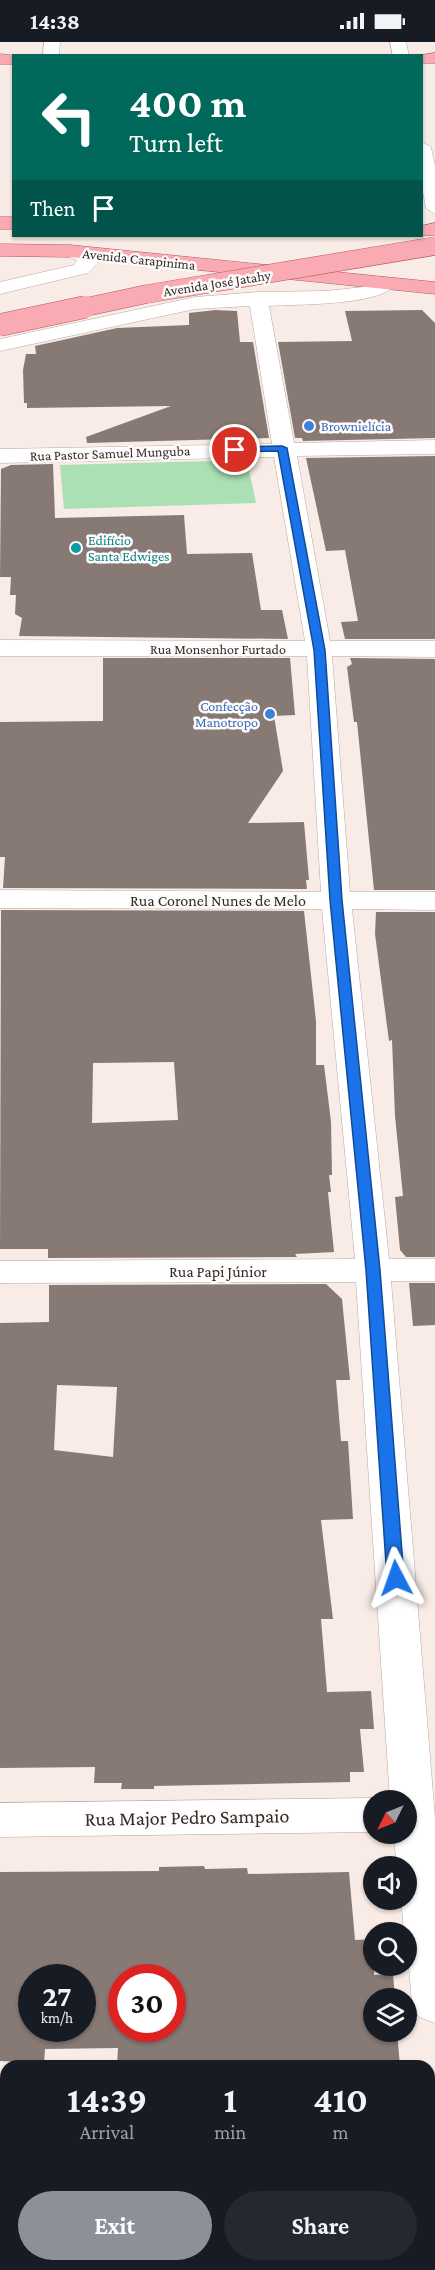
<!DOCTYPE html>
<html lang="en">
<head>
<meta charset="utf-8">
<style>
	:root { --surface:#171b24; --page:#242831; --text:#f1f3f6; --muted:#9ea1a6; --accent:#8c9099 }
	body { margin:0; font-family:"Crimson Pro",serif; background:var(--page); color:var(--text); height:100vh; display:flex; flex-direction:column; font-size:22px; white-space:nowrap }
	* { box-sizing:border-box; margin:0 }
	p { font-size:20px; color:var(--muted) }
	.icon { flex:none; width:33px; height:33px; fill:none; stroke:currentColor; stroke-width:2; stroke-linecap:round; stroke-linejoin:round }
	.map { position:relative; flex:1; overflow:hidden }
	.sheet { position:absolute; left:0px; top:2018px; width:435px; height:212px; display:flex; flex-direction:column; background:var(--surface); border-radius:18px 18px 0 0; box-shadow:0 2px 4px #0004 }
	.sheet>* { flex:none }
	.top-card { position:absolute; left:12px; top:12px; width:411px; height:183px; border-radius:0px; box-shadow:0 2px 4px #0004; background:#00695c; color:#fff; overflow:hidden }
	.needle { width:39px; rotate:227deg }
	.tools { position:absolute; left:363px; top:1748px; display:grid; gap:12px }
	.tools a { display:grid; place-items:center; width:54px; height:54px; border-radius:50%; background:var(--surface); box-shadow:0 2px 4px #0004; font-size:30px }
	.speed { position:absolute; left:18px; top:1922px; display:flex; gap:12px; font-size:30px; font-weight:700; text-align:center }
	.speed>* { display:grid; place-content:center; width:78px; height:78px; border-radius:50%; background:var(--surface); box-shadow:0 2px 4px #0004; line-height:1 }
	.speed small { font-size:15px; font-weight:400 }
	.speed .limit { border:9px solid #d22; background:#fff; color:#111 }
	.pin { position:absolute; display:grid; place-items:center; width:51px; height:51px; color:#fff; margin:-26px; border:3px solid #fff; border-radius:50%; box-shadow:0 2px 6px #0007 }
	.me { position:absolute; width:66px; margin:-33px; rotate:356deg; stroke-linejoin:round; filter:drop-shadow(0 0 4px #0008) }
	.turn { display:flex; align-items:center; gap:21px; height:126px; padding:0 18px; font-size:27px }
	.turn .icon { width:78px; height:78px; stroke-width:2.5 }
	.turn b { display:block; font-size:42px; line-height:51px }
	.then { display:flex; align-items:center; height:57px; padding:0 18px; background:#0003; gap:12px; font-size:22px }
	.eta { display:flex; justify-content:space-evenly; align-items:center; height:102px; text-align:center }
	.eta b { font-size:36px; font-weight:700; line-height:42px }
	.action { display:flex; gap:12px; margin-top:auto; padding:12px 18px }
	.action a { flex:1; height:69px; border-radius:36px; background:var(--accent); color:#fff; font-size:24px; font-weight:700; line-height:69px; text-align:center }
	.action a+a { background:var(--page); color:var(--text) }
	.status { display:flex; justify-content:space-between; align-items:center; height:42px; padding:0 30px; background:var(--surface); direction:ltr }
	.status svg { height:16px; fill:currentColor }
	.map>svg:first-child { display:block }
</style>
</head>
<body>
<div class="status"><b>14:38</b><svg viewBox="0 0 49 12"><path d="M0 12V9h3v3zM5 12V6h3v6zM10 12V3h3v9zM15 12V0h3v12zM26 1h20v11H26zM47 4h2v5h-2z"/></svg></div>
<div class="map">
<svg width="435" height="2228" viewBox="0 0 435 2228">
	<rect width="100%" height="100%" fill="#f9ebe5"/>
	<path fill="#abe0b4" d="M247 418 256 461 64 467 60 423Z"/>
	<path fill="#877a75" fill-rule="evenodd" d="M215 268 237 269 240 300H253L269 396 87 401 86 395 171 364 27 366V361H24L23 328 26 312H36L35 304 117 286 189 283V271Z
		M422 268 435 281V396L303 399 302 396H295L278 300 352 299 345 269Z
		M435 414V597H345L341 580 358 579 345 508 326 509 306 416Z
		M53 422 55 476 184 473 187 512 252 511 261 568H282L288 597 19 594 22 576 15 572 16 553H10L11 535H0L1 427 11 423Z
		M103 616H290L295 673 274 674 283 729 248 781 304 780 309 838H306L307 847 3 846 5 815H0V680L103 679Z
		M350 616 435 617V848H374L357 680H354L347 625 352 622Z
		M1 868 304 869 316 979V1023H324L331 1080 332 1133H329L331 1150H328L334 1210 295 1212 297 1215 48 1216V1207H0ZM174 1020 178 1078 92 1081 93 1021Z
		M376 870H435V1215H406L400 1208 395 1155 403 1154 395 1074 392 998 389 999 375 892Z
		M409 1241H435V1283L413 1284Z
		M326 1242 342 1257 350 1338H336L341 1399H348L353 1477 321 1478 333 1577H321L327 1650 371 1649 374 1687H360L364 1730H350V1740L154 1744V1747H121L122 1741H94L95 1725 0 1726V1281L49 1280V1243ZM57 1343 117 1345 113 1415 54 1408Z
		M204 1824 205 1827 247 1826 248 1832 349 1830 355 1898 374 1897V1933L393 1932 395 1956H374V1989H397L400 2024H117L118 2006 45 2007 44 2021 0 2019V1830L159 1829V1825ZM32 1935H82V1986H32ZM122 1935H172V1986H122Z"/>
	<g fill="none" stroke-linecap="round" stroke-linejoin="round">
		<defs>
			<path id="minor" d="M44 0H60L59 14H43Z
				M390 0H406L409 14H393Z
				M422 100 431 105 435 124V172L426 166 422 145Z
				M70 203C83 207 91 209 98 221L88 231 0 252V240L74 223 77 218 63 213 60 209Z
				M385 237 392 239 395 243C380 264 295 262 269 264L294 401 435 398V412L297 414 330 599H435V615L332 614 350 850H435V868L352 867 389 1217H435V1239H391L435 1776V1981L419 1975 412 1961 406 1890H404L401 1857H406V1824H397L393 1791H406V1758H390L356 1240 0 1241V1219L355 1217 322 867 0 866V848L321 850 307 614H0V598L305 599 274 415 0 421V407L272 402 250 264 195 267 0 309V297L195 255 258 250 326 249 363 245Z
				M374 1756 381 1758H374V1790L0 1795V1761Z"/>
			<path id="major" d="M435 11V21H422V14H416Z
				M0 12 19 14H14V22H0Z
				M0 175H14V187H0Z
				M435 181V193L418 194H422V184Z
				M0 202 70 203 435 240V252L70 215 0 214Z"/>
		</defs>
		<use href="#minor" stroke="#b6a9a3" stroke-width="1"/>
		<use href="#major" stroke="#b05861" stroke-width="1"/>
		<use href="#minor" fill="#fff" fill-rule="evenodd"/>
		<use href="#major" fill="#f9aab3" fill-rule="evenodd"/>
		<defs>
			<path id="major-bridge-far1" d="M77 267 147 252 435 204"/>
			<path id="major-bridge" d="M0 283 85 265"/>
		</defs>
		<use href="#major-bridge-far1" stroke="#b05861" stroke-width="19" stroke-linecap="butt"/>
		<use href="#major-bridge" stroke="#b05861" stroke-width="23" stroke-linecap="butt"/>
		<use href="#major-bridge-far1" stroke="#f9aab3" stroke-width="18"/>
		<use href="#major-bridge" stroke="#f9aab3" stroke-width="22"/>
	</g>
	<path fill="#1a73e8" stroke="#114b97" stroke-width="1.5" d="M282 404 287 406 325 608 342 858 380 1228 404 1536 396 1542 387 1536 366 1228 330 858 314 608 278 409 235 410 231 408 235 405Z"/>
	<g fill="#3f7fe0" stroke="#fefbfa" stroke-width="2">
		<circle cx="309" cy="384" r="6"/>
		<circle cx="270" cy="672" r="6"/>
	</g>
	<circle fill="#0f9aa8" stroke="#fefbfa" stroke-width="2" cx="76" cy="506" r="6"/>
	<g text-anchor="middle" stroke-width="5" stroke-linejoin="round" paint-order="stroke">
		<g font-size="14" fill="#302b28" stroke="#fefbfa">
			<text transform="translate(139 217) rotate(6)" y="5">Avenida Carapinima</text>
			<text transform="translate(217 241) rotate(-9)" y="5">Avenida José Jatahy</text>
			<text transform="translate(110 411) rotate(-2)" y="5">Rua Pastor Samuel Munguba</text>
			<text x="218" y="612">Rua Monsenhor Furtado</text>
		</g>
		<g font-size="14" fill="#366cbe" stroke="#fefbfa" text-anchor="start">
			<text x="321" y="389">Brownielícia</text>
			<text x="258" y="669" text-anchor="end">Confecção<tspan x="258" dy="16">Manotropo</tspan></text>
		</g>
		<g font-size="14" fill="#0d838f" stroke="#fefbfa" text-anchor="start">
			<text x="88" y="503">Edifício<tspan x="88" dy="16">Santa Edwiges</tspan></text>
		</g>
		<g font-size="16" fill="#302b28" stroke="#fefbfa">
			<text x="218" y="864">Rua Coronel Nunes de Melo</text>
			<text x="218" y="1235">Rua Papi Júnior</text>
		</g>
		<g font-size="20" fill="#302b28" stroke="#fefbfa">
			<text transform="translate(187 1775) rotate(-1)" y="7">Rua Major Pedro Sampaio</text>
		</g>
	</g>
</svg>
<div class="tools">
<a><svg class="needle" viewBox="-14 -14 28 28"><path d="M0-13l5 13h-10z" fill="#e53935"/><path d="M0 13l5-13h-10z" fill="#9ea1a6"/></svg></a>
<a><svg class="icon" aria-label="sound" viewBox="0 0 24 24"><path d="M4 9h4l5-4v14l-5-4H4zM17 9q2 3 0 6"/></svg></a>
<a><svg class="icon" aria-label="search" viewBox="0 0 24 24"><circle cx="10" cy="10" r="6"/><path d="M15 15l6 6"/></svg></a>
<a><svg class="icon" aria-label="layers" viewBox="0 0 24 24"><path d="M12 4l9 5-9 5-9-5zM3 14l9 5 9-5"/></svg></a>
</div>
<div class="speed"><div>27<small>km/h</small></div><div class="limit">30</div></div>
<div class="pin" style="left:235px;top:408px;background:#d93025"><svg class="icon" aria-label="arrive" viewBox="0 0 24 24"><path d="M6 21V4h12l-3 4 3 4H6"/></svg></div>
<svg class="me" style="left:396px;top:1536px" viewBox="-20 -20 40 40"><path d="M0-17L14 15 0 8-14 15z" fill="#1a73e8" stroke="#fff" stroke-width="4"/></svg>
<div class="top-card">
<div class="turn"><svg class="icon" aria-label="left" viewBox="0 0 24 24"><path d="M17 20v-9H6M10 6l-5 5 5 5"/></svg><div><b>400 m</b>Turn left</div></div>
<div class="then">Then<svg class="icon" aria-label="arrive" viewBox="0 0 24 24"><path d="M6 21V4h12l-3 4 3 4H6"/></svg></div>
</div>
<section class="sheet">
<div class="eta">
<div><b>14:39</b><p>Arrival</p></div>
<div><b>1</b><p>min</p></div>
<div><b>410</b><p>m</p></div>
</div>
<div class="action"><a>Exit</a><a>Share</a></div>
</section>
</div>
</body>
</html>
